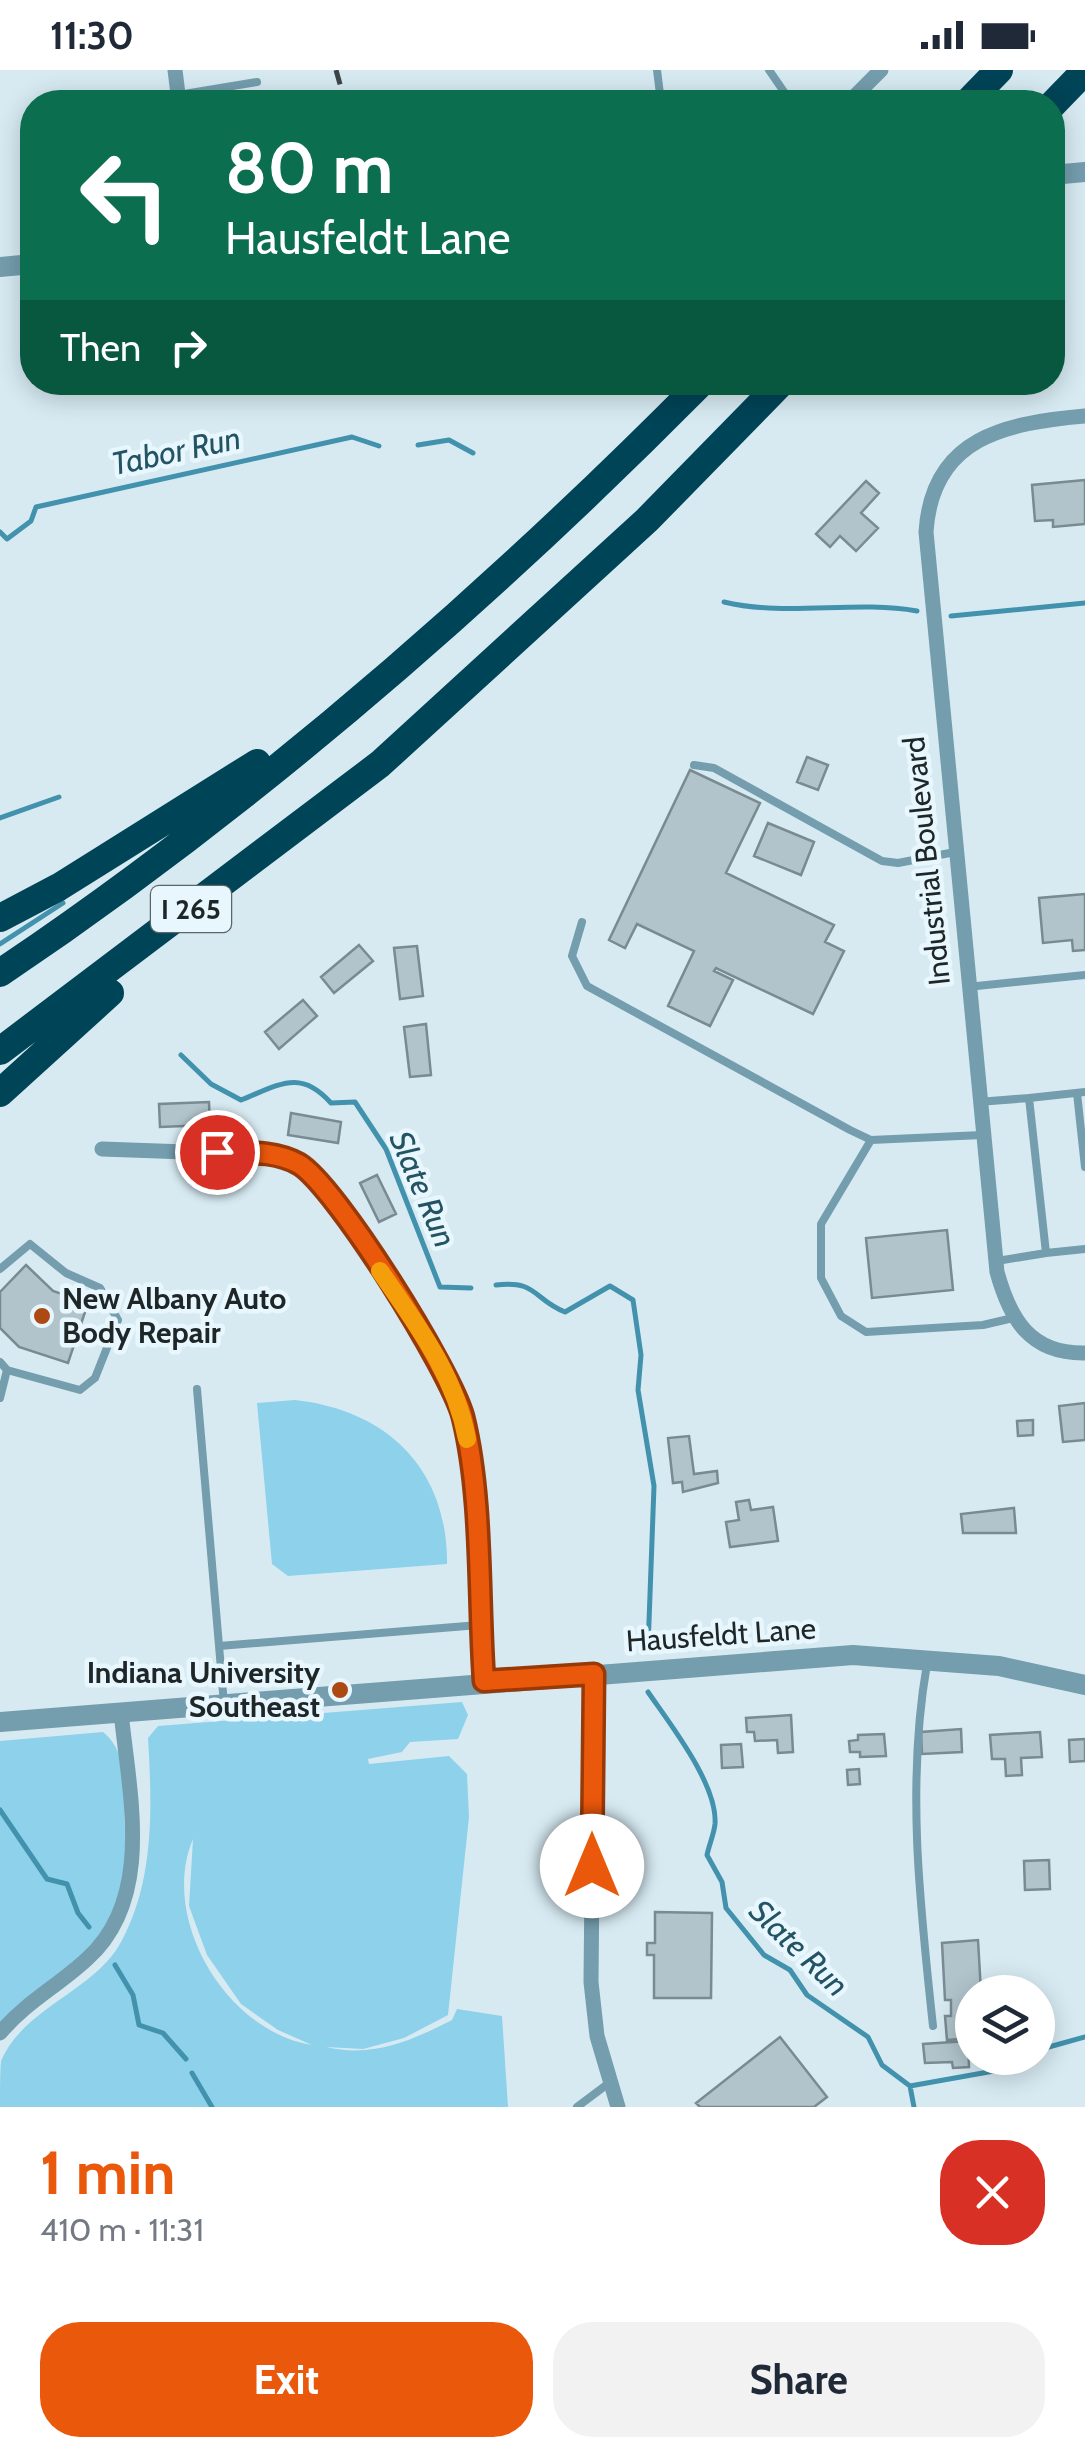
<!DOCTYPE html>
<html lang="en">
<head>
<meta charset="utf-8">
<style>
	:root { --surface:#fff; --page:#f2f2f3; --text:#1f2937; --muted:#747a83; --accent:#ea580c }
	body { margin:0; font-family:Cabin,sans-serif; background:var(--page); color:var(--text); height:100vh; display:flex; flex-direction:column; font-size:38px; white-space:nowrap }
	* { box-sizing:border-box; margin:0 }
	p { font-size:32px; color:var(--muted) }
	.icon { flex:none; width:55px; height:55px; fill:none; stroke:currentColor; stroke-width:2; stroke-linecap:round; stroke-linejoin:round }
	.map { position:relative; height:2037px; overflow:hidden }
	.panel { display:flex; flex-direction:column; background:var(--surface); flex:1 }
	.panel>* { flex:none }
	.top-card { position:absolute; left:20px; top:20px; width:1045px; height:305px; border-radius:40px; box-shadow:0 5px 25px #0003; background:#0b6e4f; color:#fff; overflow:hidden }
	.tools { position:absolute; left:955px; top:1905px; display:grid; gap:20px }
	.tools a { display:grid; place-items:center; width:100px; height:100px; border-radius:50%; background:var(--surface); box-shadow:0 5px 25px #0003; font-size:50px }
	.pin { position:absolute; display:grid; place-items:center; width:85px; height:85px; color:#fff; margin:-42px; border:5px solid #fff; border-radius:50%; box-shadow:0 2px 10px #0007 }
	.me { position:absolute; width:110px; margin:-55px; rotate:0deg; stroke-linejoin:round; filter:drop-shadow(0 0 8px #0008) }
	.turn { display:flex; align-items:center; gap:35px; height:210px; padding:0 40px; font-size:45px }
	.turn .icon { width:130px; height:130px; stroke-width:2.5 }
	.turn b { display:block; font-size:70px; line-height:85px }
	.then { display:flex; align-items:center; height:95px; padding:0 40px; background:#0003; gap:20px; font-size:38px }
	.round { display:grid; place-items:center; flex:none; width:105px; height:105px; border-radius:40px; background:var(--page) }
	.headline { display:flex; align-items:center; justify-content:space-between; height:170px; padding:0 40px }
	h1 { font-size:60px; font-weight:700; line-height:75px; color:var(--accent) }
	.primary-button { display:flex; gap:20px; margin-top:auto; padding:20px 40px }
	.primary-button a { flex:1; height:115px; border-radius:40px; background:var(--accent); color:#fff; font-size:40px; font-weight:700; line-height:115px; text-align:center }
	.primary-button a+a { background:var(--page); color:var(--text) }
	.status { display:flex; justify-content:space-between; align-items:center; height:70px; padding:0 50px; background:var(--surface); direction:ltr }
	.status svg { height:28px; fill:currentColor }
	.map>svg:first-child { display:block }
</style>
</head>
<body>
<div class="status"><b>11:30</b><svg viewBox="0 0 49 12"><path d="M0 12V9h3v3zM5 12V6h3v6zM10 12V3h3v9zM15 12V0h3v12zM26 1h20v11H26zM47 4h2v5h-2z"/></svg></div>
<div class="map">
<svg width="1085" height="2037" viewBox="0 0 1085 2037">
	<rect width="100%" height="100%" fill="#d7eaf2"/>
	<path fill="#8dd1eb" fill-rule="evenodd" d="M295 1330C387 1340 448 1399 447 1494L288 1506 272 1494 257 1333Z
		M462 1632 468 1645 458 1669 410 1672 402 1682 368 1689 369 1694 449 1686 467 1704 469 1747 448 1945 404 1968 363 1979 326 1977C372 1988 411 1971 452 1950L457 1939 502 1946 508 2037H0C0 2024 0 2003 1 1991 24 1937 95 1921 121 1872 155 1810 152 1736 148 1668L158 1656ZM193 1769 189 1836 207 1885 241 1934 278 1960 312 1975C227 1962 159 1849 193 1769Z
		M103 1662C125 1680 123 1705 124 1732 125 1773 130 1833 102 1867 75 1902 33 1931 0 1961V1671Z"/>
	<g fill="none" stroke-linecap="round" stroke-linejoin="round">
		<path stroke="#4292ad" stroke-width="5" d="M418 375 449 370 473 383
			M0 462 7 469 31 451 36 437 352 367 379 376
			M724 532C787 547 854 530 917 541
			M951 546 1085 533
			M0 748 59 727
			M0 874 63 833
			M181 985 211 1014 241 1030C279 1015 300 998 331 1033L355 1032 386 1079 440 1217 471 1218
			M496 1215C537 1210 533 1229 565 1242L610 1216 633 1230 641 1285 638 1320 654 1416 648 1579
			M648 1622C670 1654 718 1715 715 1754 714 1764 709 1775 707 1785L722 1812 726 1838 764 1885 790 1900 807 1925 868 1967 882 1995 910 2016 914 2037
			M0 1740 47 1809 67 1814 78 1843 89 1857
			M115 1895 133 1925 139 1955 163 1963 186 1989
			M1038 1980 1085 1967
			M192 2003 212 2037
			M910 2016 994 2001 1022 1988"/>
	</g>
	<path fill="#b1c4cc" stroke="#798a91" stroke-width="2.5" d="M1085 410V454L1053 457V450L1035 451 1032 415Z
		M866 411 879 423 861 443 878 458 856 481 840 466 830 477 816 464Z
		M807 687 828 695 818 720 797 712Z
		M690 700 760 733 726 803 834 855 825 872 844 881 813 944 716 898 714 901 733 910 710 956 668 936 694 881 637 854 625 878 609 870Z
		M768 753 814 772 801 805 754 786Z
		M1085 824V880L1073 881 1072 870 1043 873 1039 828Z
		M359 875 373 891 334 923 321 907Z
		M417 876 423 926 400 929 394 878Z
		M303 930 317 946 279 979 265 962Z
		M426 954 431 1005 410 1007 404 957Z
		M209 1032 210 1055 160 1057 159 1034Z
		M291 1043 341 1052 338 1073 288 1065Z
		M377 1105 396 1144 379 1152 360 1113Z
		M947 1160 953 1220 872 1228 866 1168Z
		M26 1195 53 1221 88 1233 68 1293 19 1277 0 1258V1222Z
		M1085 1333V1370L1063 1372 1059 1336Z
		M1033 1350V1365L1018 1366 1017 1351Z
		M689 1366 694 1404 717 1401 718 1413 683 1422 682 1412 673 1413 668 1368Z
		M749 1430 751 1440 773 1437 778 1471 730 1477 726 1452 739 1450 736 1432Z
		M1014 1438 1016 1463H963L961 1444Z
		M791 1645 793 1682 778 1683 777 1670 755 1671 754 1662H747L746 1648Z
		M961 1659 962 1682 922 1684 921 1662Z
		M1040 1662 1042 1687 1021 1688 1022 1705 1006 1706 1005 1689H992L990 1665Z
		M884 1664 886 1686 860 1687V1682H850L849 1671 858 1670V1665Z
		M1085 1669V1691L1070 1692 1069 1670Z
		M741 1674 743 1697 722 1698 721 1675Z
		M859 1699 860 1714 848 1715 847 1700Z
		M1049 1790 1050 1819 1025 1820 1024 1791Z
		M655 1842 712 1843 711 1928H654V1885H647V1873H655Z
		M978 1870 981 1922H972V1968L947 1970 945 1946H951V1930H945L942 1873Z
		M780 1967 827 2027 814 2037H700L696 2033Z
		M968 1971 969 1997 953 1998 952 1992 925 1993 923 1974Z"/>
	<g fill="none" stroke-linecap="round" stroke-linejoin="round">
		<path stroke="#749dad" stroke-width="8" d="M657 0 661 32
			M769 0 791 32
			M178 25 257 12
			M694 695 714 698 882 791 898 793 955 782
			M582 852 572 886 587 916 850 1060 871 1070 982 1065
			M967 917 1085 905
			M1077 1023 1085 1097
			M1029 1028 1085 1022
			M978 1032 1029 1028 1046 1183 997 1191
			M871 1070 821 1154V1208L841 1246 866 1262 983 1255 1013 1248
			M1046 1183 1085 1179
			M0 1199 30 1174 66 1203 100 1218 118 1250 95 1308 80 1320 7 1300 0 1292
			M197 1319 224 1634
			M0 1328 7 1300
			M219 1576 479 1555
			M927 1594C906 1713 920 1836 933 1956
			M577 2037 609 2013"/>
		<path stroke="#749dad" stroke-width="15" d="M175 0 179 32
			M849 32 881 0
			M1085 346C1006 353 932 367 926 462L997 1202C1010 1249 1030 1284 1085 1283
			M102 1079 273 1085 302 1096 335 1131 437 1287 463 1346 472 1410 483 1611
			M594 1604 591 1912 597 1966 618 2037
			M0 1963C26 1932 58 1916 87 1889 155 1828 129 1723 121 1642"/>
		<path stroke="#749dad" stroke-width="20" d="M1052 105 1085 102
			M0 197 32 194
			M0 1652 853 1585 999 1596 1085 1615"/>
		<path stroke="#004457" stroke-width="28" d="M968 32 999 0
			M1052 35 1085 1
			M0 848 59 817 257 693
			M0 903C254 732 487 529 702 312
			M0 981 380 694 647 450 782 312
			M0 1023 110 923"/>
		<path stroke="#3c4649" stroke-width="5" stroke-dasharray="15 8" stroke-linecap="butt" d="M336 0 345 32"/>
	</g>
	<g fill="none" stroke-linecap="round" stroke-linejoin="round">
		<defs>
			<path id="route" d="M217 1082C244 1083 274 1080 299 1094 336 1116 451 1301 463 1347 483 1428 478 1527 484 1611L594 1604 592 1796"/>
		</defs>
		<use href="#route" stroke="#983908" stroke-width="25"/>
		<use href="#route" stroke="#ea580c" stroke-width="18"/>
		<path stroke="#f59e0b" stroke-width="18" d="M380 1201C416 1254 455 1304 467 1369"/>
	</g>
	<g fill="#ad4912" stroke="#e8f7fd" stroke-width="4">
		<circle cx="42" cy="1246" r="10"/>
		<circle cx="340" cy="1620" r="10"/>
	</g>
	<g text-anchor="middle" stroke-width="9" stroke-linejoin="round" paint-order="stroke">
		<rect fill="#e8f7fd" stroke="#5b6568" stroke-width="2.5" x="151" y="816" width="80" height="46" rx="8"/>
		<g font-size="28" font-weight="bold" fill="#1e2628">
			<text x="191" y="849">I 265</text>
		</g>
		<g font-size="30" fill="#1e2628" stroke="#e8f7fd">
			<text transform="translate(927 791) rotate(-96)" y="10">Industrial Boulevard</text>
			<text transform="translate(721 1565) rotate(-4)" y="10">Hausfeldt Lane</text>
		</g>
		<g font-size="30" font-weight="bold" fill="#1e2628" stroke="#e8f7fd" text-anchor="start">
			<text x="62" y="1239">New Albany Auto<tspan x="62" dy="34">Body Repair</tspan></text>
			<text x="320" y="1613" text-anchor="end">Indiana University<tspan x="320" dy="34">Southeast</tspan></text>
		</g>
		<g font-size="32" font-style="italic" fill="#245363" stroke="#e8f7fd">
			<text transform="translate(176 381) rotate(-12)" y="11">Tabor Run</text>
			<text transform="translate(423 1119) rotate(67)" y="11">Slate Run</text>
			<text transform="translate(799 1878) rotate(44)" y="11">Slate Run</text>
		</g>
	</g>
</svg>
<div class="tools">
<a><svg class="icon" aria-label="layers" viewBox="0 0 24 24"><path d="M12 4l9 5-9 5-9-5zM3 14l9 5 9-5"/></svg></a>
</div>
<div class="pin" style="left:217px;top:1082px;background:#d93025"><svg class="icon" aria-label="arrive" viewBox="0 0 24 24"><path d="M6 21V4h12l-3 4 3 4H6"/></svg></div>
<svg class="me" style="left:592px;top:1796px" viewBox="-20 -20 40 40"><circle r="19" fill="#fff"/><path d="M0-13L10 11 0 6-10 11z" fill="#ea580c"/></svg>
<div class="top-card">
<div class="turn"><svg class="icon" aria-label="left" viewBox="0 0 24 24"><path d="M17 20v-9H6M10 6l-5 5 5 5"/></svg><div><b>80 m</b>Hausfeldt Lane</div></div>
<div class="then">Then<svg class="icon" aria-label="right" viewBox="0 0 24 24"><path d="M7 20v-9h11M14 6l5 5-5 5"/></svg></div>
</div>
</div>
<section class="panel">
<div class="headline"><div><h1>1 min</h1><p>410 m · 11:31</p></div><a class="round" style="background:#d93025;color:#fff"><svg class="icon" aria-label="close" viewBox="0 0 24 24"><path d="M6 6l12 12M18 6L6 18"/></svg></a></div>
<div class="primary-button"><a>Exit</a><a>Share</a></div>
</section>
</body>
</html>
